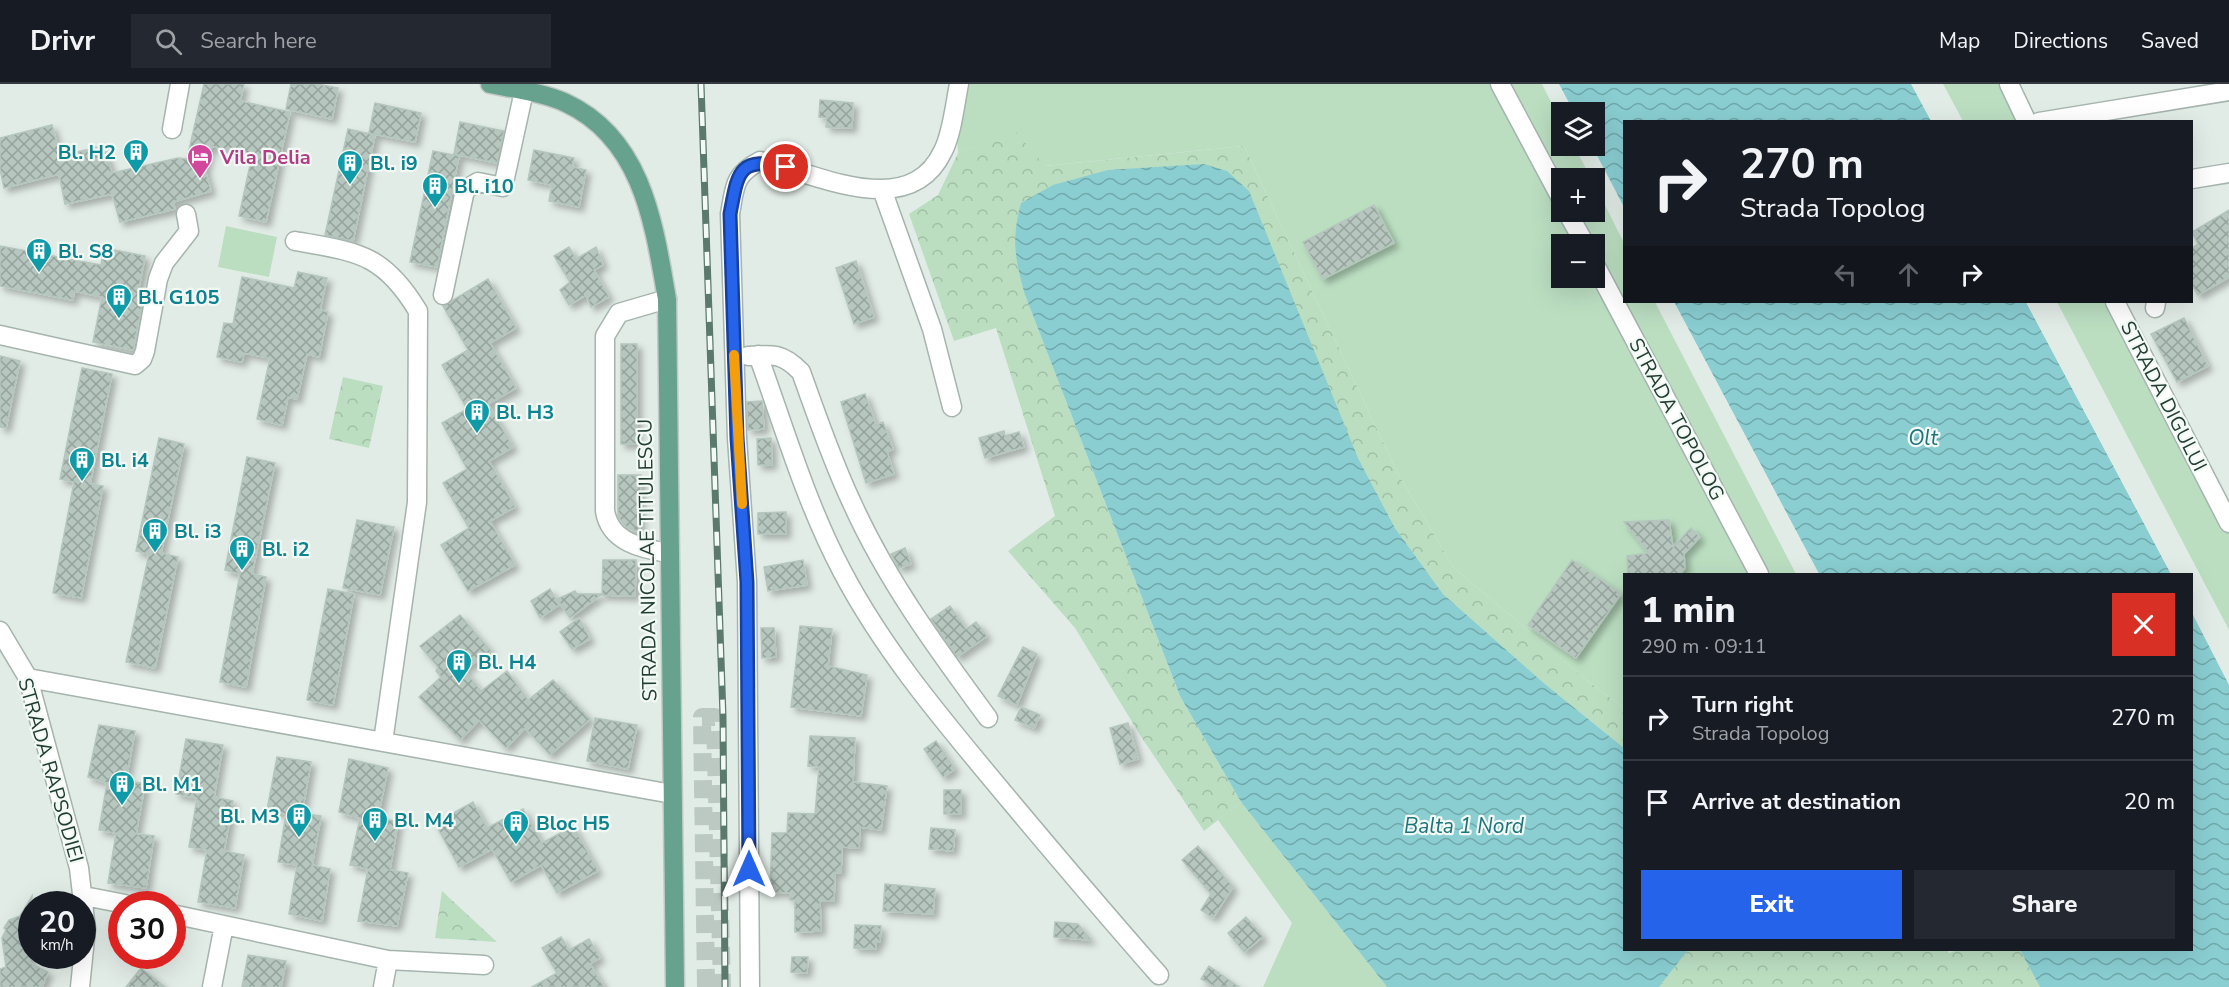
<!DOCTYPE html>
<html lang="en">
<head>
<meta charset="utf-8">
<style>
	:root { --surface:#171b24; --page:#242831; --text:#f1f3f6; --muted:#9ea1a6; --line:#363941; --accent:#2563eb }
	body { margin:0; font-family:"Nunito Sans",sans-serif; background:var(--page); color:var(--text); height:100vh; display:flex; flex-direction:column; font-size:22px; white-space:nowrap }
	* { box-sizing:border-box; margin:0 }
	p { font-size:20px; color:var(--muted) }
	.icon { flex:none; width:33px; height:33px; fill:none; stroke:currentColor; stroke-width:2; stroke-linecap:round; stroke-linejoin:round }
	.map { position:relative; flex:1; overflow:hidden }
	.side { position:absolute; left:1623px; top:489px; width:570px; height:378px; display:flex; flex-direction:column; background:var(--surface); border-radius:0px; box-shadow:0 6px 24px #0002 }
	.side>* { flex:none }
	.hud { position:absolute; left:1623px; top:36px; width:570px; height:183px; border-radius:0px; box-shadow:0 6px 24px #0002; background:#171b24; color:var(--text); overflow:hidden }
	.controls { position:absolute; left:1551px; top:18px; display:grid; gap:12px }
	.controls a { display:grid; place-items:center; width:54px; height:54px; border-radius:0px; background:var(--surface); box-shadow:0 6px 24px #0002; font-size:30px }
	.speed { position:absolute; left:18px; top:807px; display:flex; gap:12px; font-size:30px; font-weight:700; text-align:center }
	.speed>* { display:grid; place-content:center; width:78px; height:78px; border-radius:50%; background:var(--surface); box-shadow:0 6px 24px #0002; line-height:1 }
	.speed small { font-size:15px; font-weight:400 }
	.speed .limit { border:9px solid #d22; background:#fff; color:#111 }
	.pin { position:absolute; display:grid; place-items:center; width:51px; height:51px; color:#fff; margin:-26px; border:3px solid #fff; border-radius:50%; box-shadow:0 2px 6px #0007 }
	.me { position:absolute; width:66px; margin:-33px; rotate:0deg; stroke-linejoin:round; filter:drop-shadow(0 0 4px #0008) }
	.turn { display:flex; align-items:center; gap:21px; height:126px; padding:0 18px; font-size:27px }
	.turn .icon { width:78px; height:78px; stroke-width:2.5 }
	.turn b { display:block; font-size:42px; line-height:51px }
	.lanes { display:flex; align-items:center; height:57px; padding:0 18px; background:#0003; justify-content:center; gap:30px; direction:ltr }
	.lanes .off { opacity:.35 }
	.round { display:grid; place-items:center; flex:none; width:63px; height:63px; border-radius:0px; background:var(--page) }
	.overview { display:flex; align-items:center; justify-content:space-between; height:102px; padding:0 18px }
	h1 { font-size:36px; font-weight:800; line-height:45px }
	.action { display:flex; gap:12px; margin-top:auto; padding:12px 18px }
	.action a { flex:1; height:69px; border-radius:0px; background:var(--accent); color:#fff; font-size:24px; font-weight:800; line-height:69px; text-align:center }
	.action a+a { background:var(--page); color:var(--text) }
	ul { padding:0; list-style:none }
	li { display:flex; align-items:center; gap:18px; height:84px; padding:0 18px; border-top:2px solid var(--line) }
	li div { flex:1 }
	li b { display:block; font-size:22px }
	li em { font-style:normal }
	header { display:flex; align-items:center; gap:36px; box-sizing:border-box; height:84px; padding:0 30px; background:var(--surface); border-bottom:2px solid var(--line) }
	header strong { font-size:28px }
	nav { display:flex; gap:33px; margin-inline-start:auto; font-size:21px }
	.search { width:420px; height:54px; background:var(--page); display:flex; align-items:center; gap:15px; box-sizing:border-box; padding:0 21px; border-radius:0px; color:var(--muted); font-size:22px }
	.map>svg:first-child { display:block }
</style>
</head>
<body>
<header>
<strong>Drivr</strong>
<div class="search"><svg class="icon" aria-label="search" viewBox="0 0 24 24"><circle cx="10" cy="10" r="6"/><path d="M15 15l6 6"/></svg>Search here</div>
<nav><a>Map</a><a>Directions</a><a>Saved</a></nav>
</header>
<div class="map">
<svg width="2229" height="903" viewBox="0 0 2229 903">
	<defs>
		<pattern id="forest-crowns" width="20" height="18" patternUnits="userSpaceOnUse" patternTransform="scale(1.5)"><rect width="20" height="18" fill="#bbdec1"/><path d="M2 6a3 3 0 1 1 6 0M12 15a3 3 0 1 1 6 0" fill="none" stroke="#a0c0a6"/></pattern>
		<pattern id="water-waves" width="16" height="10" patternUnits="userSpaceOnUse" patternTransform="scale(1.5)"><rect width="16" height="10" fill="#8aced2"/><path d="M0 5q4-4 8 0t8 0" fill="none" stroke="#70a9ab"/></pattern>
		<pattern id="building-cross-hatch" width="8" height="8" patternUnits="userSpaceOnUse" patternTransform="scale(1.5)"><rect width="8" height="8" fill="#b7c7bf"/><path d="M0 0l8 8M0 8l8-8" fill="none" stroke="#94a39c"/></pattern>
		<filter id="shadow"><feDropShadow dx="4.5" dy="4.5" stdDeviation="3" flood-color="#0004"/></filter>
	</defs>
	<rect width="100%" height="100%" fill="#e2ece7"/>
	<path fill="#bbdec1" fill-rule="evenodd" d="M955 0H1542L1561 38 1562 62H1574L1591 94H1562V128H1594L1595 101 1624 159V218H1655L1796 490H1624V624L1589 598 1453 483 1397 388 1244 62 1044 82 1016 49 958 69ZM1562 160H1594V194H1562Z
		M1943 0H2000L2016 37H1963Z
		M226 142 277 153 269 193 218 183Z
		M2057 218H2114L2229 426V546Z
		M1241 718 1387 903H1263L1292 839 1218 736Z"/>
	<path fill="url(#forest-crowns)" d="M1016 48 1045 82 1244 62 1397 388 1453 483 1589 598 1624 624V664L1545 600 1443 510 1395 444 1358 374 1025 211 1180 612 1241 718 1204 747 1140 651 1075 544 1008 467 1055 432 996 244 954 257 909 130 938 111 958 69Z
		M343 293 383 302 369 364 329 355Z
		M442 807 497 858 435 854Z
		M1688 866H1947L1949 869 1958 866H2020L2040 903H1659Z"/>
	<path fill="url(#water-waves)" d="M1559 0H1911L1931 37 1624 38V123L1592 62H1594V28H1574Z
		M1204 80 1227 87 1249 107 1358 374 1395 444 1443 510 1545 600 1624 664V866H1688L1659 903H1387L1241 718 1180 612 1025 211C1015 175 1011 156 1021 119L1053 101 1108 86Z
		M1674 218H2026L2171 490H1819Z
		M2192 529 2229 601V903H2040L2020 866H2192Z"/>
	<path fill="#e2ece7" d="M1671 218H1674L1819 490H1816Z
		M2026 218H2030L2174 490H2171Z"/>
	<path fill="url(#building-cross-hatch)" stroke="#b4c6bd" stroke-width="1.5" filter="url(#shadow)" d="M204 0H244L240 17 290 28 266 138 239 132 252 72 211 62 205 86 211 107 173 118 175 125 120 138 112 110 65 120 59 90 4 104 0 85V54L52 41 60 72 103 62 112 89 178 74 187 75Z
		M291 0H317L338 4 332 35 286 25Z
		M820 16 853 19 852 44 826 43 827 34 819 33Z
		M375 19 421 29 415 58 369 49Z
		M460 38 504 47 497 79 454 70Z
		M348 45 375 51 353 157 325 151Z
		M534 66 574 74 572 83 586 86 579 123 549 117 552 101 528 96Z
		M433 67 459 72 437 183 410 178Z
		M1374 121 1394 159 1323 195 1303 158Z
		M2229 126V193L2198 211 2192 201V164L2198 160 2192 148Z
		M0 162 101 181 104 164 145 172 138 209 144 210 133 266 93 258 102 213 74 207 73 216 0 202Z
		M569 163 576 175 596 163 603 181 594 186 609 213 591 223 586 211 569 221 560 206 570 198 554 172Z
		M856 177 874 233 854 240 836 184Z
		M298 188 327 194 320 226 328 228 319 273 307 270 297 315 288 313 282 341 257 335 270 274 244 269 242 278 217 273 224 239 233 240 242 193 294 204Z
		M488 195 516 244 490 259 516 304 488 320 513 363 489 377 515 423 490 437 515 481 468 507 441 461 469 444 443 399 467 385 442 339 467 325 442 281 468 266 443 222Z
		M2184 234 2208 282 2177 298 2151 250Z
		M621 260H637V360H621Z
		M0 272 20 277 6 344 0 343Z
		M82 284 112 290 90 400 103 402 81 514 53 509 74 398 60 395Z
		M865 310 876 341 883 338 893 365 887 368 894 390 866 399 841 318Z
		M762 317 764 345 748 346 747 318Z
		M1004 347 1005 352 1019 348 1024 363 985 374 979 354Z
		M159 354 184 360 161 469 178 473 155 584 126 578 149 470 136 467Z
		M771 354 772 381H758L757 355Z
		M247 373 275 379 252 490 266 493 246 603 220 598 240 490 225 486Z
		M618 391H641L640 448 627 444 618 433Z
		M786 428V450H758V429Z
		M357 436 394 443 380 511 343 504Z
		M1669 436 1673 463 1691 444 1700 453 1684 470 1685 484 1680 490H1628L1627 472 1649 469 1624 438Z
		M905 464 911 480 899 484 891 470Z
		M603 476H636L635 512 602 511Z
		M803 476 807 501 768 507 764 483Z
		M1572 476 1621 510 1576 574 1528 541Z
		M328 505 354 510 333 621 307 616Z
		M550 505 559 521 540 534 531 517Z
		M575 507 577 510H602L570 534 557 515Z
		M950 522 966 545 976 538 987 552 957 573 931 535Z
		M460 531 491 567 464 586 481 607 507 587 528 616 553 596 590 635 550 671 525 644 506 664 479 636 460 656 419 613 441 593 436 587 438 583 420 562Z
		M579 534 590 555 572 565 560 548Z
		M800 542 832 545 828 582 867 591 861 632 791 623Z
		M761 544H774L776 573 762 574Z
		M1023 563 1037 570 1017 621 998 612Z
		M1021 623 1040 631 1034 644 1015 636Z
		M595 634 637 641 628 685 587 677Z
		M1128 639 1138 675 1120 680 1110 644Z
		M99 641 135 647 126 696 145 700 136 750 154 752 146 804 108 799 116 749 99 746 107 699 88 693Z
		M810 652 855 654 853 698 887 702 881 746 860 743 859 764 842 763 841 789 835 788 834 817H820L821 847 795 848V816H790V809L770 808 772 749H787L788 729 815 730 819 683 808 682Z
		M186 655 223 661 214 713 233 717 224 767 244 771 235 824 198 818 207 766 189 763 197 714 176 710Z
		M936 657 955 685 943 693 924 665Z
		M277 673 311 678 302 729 321 732 312 781 330 785 322 837 289 830 297 781 278 778 286 730 267 726Z
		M349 675 388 684 378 733 398 738 390 786 408 789 397 842 358 837 368 785 350 781 360 734 339 728Z
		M944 706H961V730H944Z
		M473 718 487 744 523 725 542 759 573 742 598 787 557 809 541 781 511 798 492 765 459 783 435 739Z
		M931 744 955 746 953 767 929 765Z
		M1198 762 1233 803 1213 834 1201 826 1211 810 1182 776Z
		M885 800 935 805 933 830 883 827Z
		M32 812 30 879 48 888 42 903H0V885L6 883 2 854 6 846 4 844 9 836 20 832Z
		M1246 833 1263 853 1244 868 1228 849Z
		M1055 838 1078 840 1091 856 1054 853Z
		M855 841 881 842 880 858H876V865L854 864Z
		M561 853 569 866 589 855 600 874 590 880 604 903H532L557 889 542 864Z
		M248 871 286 877 281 903H242Z
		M792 873H808L807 889 791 888Z
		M1209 882 1239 903H1215L1201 895Z
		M141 884 165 903H126Z"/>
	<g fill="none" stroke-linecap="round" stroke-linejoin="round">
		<path stroke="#bcc9c3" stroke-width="18" stroke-dasharray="18 9" stroke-linecap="butt" d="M706 903 702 633H715L722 903"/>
		<defs>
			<path id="minor" d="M1500 0 1562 116
				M2009 0 2027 38
				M2039 38 2229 7
				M172 45 180 0
				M2192 95 2229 89
				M883 108 932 245 952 323
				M1567 128 1585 160
				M295 157C357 168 383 169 418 227L417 418 383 658
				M1594 179 1759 490
				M443 211 465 106 478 98 503 103 524 7
				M667 215 619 229 605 252V427C610 458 642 465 669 469
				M2115 218 2229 439
				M2155 224 2156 218
				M0 251 135 281 142 275 145 267 158 195 164 179 189 147 186 130
				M758 271C784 343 806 419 842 487 882 563 936 628 991 694 1046 760 1102 826 1159 891
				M748 272C773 270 783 269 801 288 817 332 832 377 852 419 887 497 938 566 988 634
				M0 547 28 594 79 784 86 845 80 903
				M28 594 672 710
				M84 812 125 820
				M172 830 388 876 484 881
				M212 903 224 841
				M383 903 388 876
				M750 903 747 498 737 354 730 130C735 103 733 91 760 77 817 89 909 139 943 67 952 50 955 20 959 0"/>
			<path id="major" d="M490 0C515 5 544 9 566 19 643 55 654 141 667 215L675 903"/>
		</defs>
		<use href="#minor" stroke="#a5b4ad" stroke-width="21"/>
		<use href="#major" stroke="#c1c9c6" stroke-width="21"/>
		<use href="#minor" stroke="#fff" stroke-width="18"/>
		<use href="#major" stroke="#66a28d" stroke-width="18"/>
		<defs>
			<path id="rail" d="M701 0 723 632 725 903"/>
		</defs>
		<use href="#rail" stroke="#5c796e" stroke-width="7"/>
		<use href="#rail" stroke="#f3f9f5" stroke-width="4.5" stroke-dasharray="14" stroke-linecap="butt"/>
	</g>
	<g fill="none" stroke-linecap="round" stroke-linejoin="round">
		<defs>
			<path id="route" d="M749 785 747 498 737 354 730 130C738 88 738 72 786 83"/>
		</defs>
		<use href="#route" stroke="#184099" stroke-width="15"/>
		<use href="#route" stroke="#2563eb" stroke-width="10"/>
		<path stroke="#f59e0b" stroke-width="10" d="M734 271 742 420"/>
	</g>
	<defs>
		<symbol id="building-pin" viewBox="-11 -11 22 30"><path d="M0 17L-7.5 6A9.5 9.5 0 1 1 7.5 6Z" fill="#0f9aa8" stroke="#f3f9f5"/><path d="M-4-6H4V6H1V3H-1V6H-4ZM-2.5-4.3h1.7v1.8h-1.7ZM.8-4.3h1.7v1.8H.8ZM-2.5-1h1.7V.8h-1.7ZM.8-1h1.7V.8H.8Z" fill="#fff"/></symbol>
		<symbol id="hotel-pin" viewBox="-11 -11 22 30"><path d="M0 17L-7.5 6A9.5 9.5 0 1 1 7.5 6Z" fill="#d1479c" stroke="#f3f9f5"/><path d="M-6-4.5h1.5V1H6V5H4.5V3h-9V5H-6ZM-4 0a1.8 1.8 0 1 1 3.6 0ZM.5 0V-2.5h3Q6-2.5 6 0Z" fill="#fff"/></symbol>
	</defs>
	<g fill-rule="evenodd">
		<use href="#building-pin" x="121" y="53" width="30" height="40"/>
		<use href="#hotel-pin" x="185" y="58" width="30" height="40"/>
		<use href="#building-pin" x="335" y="64" width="30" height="40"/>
		<use href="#building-pin" x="420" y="87" width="30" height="40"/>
		<use href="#building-pin" x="24" y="152" width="30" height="40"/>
		<use href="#building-pin" x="104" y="198" width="30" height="40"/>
		<use href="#building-pin" x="462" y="313" width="30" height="40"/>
		<use href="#building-pin" x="67" y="361" width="30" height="40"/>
		<use href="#building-pin" x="140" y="432" width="30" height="40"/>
		<use href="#building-pin" x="227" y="450" width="30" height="40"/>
		<use href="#building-pin" x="444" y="563" width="30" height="40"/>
		<use href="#building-pin" x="107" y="685" width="30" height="40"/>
		<use href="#building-pin" x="284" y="717" width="30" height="40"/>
		<use href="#building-pin" x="360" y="721" width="30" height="40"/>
		<use href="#building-pin" x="501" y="724" width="30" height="40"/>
	</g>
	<g text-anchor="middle" stroke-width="4.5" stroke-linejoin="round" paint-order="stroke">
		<g font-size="20" font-weight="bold" fill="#0d838f" stroke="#f3f9f5" text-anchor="start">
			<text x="116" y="75" text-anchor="end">Bl. H2</text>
			<text x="370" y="86">Bl. i9</text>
			<text x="454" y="109">Bl. i10</text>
			<text x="58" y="174">Bl. S8</text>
			<text x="138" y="220">Bl. G105</text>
			<text x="496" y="335">Bl. H3</text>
			<text x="101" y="383">Bl. i4</text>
			<text x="174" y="454">Bl. i3</text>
			<text x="262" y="472">Bl. i2</text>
			<text x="478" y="585">Bl. H4</text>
			<text x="142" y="707">Bl. M1</text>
			<text x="280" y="739" text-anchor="end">Bl. M3</text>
			<text x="394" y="743">Bl. M4</text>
			<text x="536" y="746">Bloc H5</text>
		</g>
		<g font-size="20" font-weight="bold" fill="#b23c85" stroke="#f3f9f5" text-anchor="start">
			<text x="220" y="80">Vila Delia</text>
		</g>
		<g font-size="20" fill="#223e33" stroke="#f3f9f5">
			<text transform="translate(2164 312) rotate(63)" y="7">STRADA DIGULUI</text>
			<text transform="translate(1677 335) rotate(62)" y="7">STRADA TOPOLOG</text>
			<text transform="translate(647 476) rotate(-91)" y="7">STRADA NICOLAE TITULESCU</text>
			<text transform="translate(51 686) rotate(74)" y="7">STRADA RAPSODIEI</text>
		</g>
		<g font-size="21" font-style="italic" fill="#1b747a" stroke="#f3f9f5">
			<text x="1923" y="361">Olt</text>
			<text x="1464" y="749">Balta 1 Nord</text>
		</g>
	</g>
</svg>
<div class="controls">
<a><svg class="icon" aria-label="layers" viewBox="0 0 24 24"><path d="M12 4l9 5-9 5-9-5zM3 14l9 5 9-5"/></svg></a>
<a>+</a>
<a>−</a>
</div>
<div class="speed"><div>20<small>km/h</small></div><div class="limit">30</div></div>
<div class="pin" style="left:786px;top:83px;background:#d93025"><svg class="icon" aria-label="arrive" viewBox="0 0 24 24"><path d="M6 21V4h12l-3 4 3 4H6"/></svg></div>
<svg class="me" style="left:749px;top:785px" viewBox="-20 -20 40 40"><path d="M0-17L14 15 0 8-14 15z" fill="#2563eb" stroke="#fff" stroke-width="4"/></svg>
<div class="hud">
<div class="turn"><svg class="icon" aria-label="right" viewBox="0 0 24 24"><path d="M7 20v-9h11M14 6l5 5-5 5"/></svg><div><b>270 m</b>Strada Topolog</div></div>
<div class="lanes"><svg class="icon off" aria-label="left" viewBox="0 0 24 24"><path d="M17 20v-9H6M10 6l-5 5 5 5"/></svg><svg class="icon off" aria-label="ahead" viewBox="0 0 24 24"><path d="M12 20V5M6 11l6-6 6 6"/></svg><svg class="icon" aria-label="right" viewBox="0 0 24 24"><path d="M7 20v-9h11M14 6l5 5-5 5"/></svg></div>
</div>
<section class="side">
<div class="overview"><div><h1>1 min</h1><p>290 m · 09:11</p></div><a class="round" style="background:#d93025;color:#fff"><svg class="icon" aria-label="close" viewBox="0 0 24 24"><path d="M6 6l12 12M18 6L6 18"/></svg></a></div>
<ul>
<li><svg class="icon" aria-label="right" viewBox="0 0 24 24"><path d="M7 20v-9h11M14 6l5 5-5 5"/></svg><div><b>Turn right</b><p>Strada Topolog</p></div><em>270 m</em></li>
<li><svg class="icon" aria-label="arrive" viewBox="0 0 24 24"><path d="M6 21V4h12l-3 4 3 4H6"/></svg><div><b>Arrive at destination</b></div><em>20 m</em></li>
</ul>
<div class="action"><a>Exit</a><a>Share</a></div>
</section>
</div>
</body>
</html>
